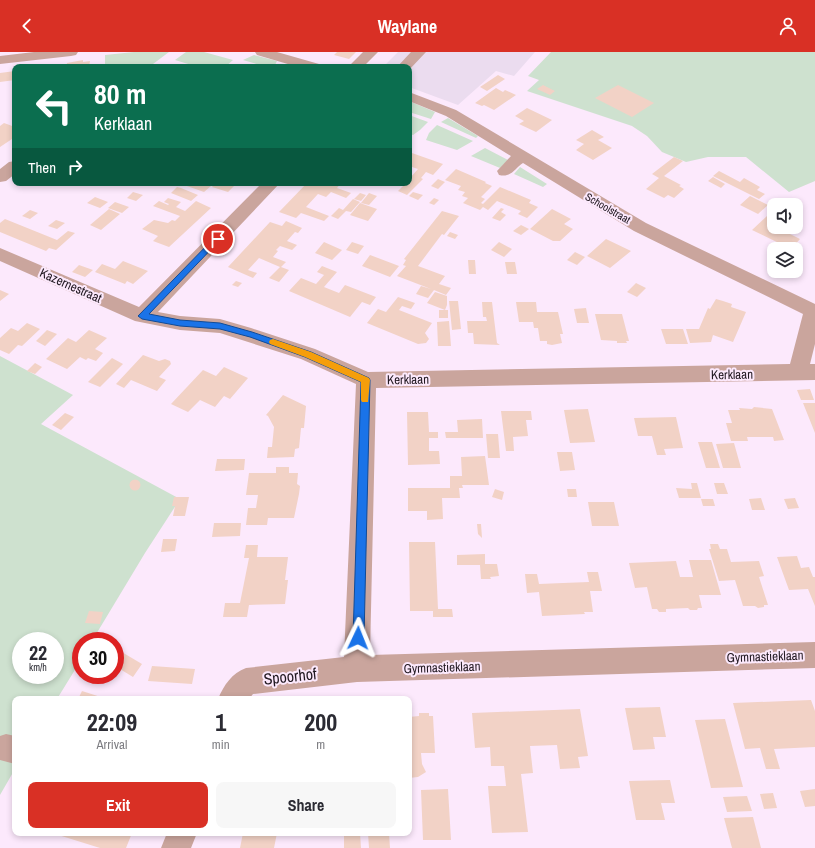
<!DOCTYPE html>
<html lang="en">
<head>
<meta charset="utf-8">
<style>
	:root { --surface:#fff; --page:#f7f7f7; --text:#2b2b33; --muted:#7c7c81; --accent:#d93025 }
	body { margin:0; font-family:"Archivo Narrow",sans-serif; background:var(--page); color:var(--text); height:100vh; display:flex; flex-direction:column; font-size:15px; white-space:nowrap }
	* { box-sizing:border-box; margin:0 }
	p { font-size:13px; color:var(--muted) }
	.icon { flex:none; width:22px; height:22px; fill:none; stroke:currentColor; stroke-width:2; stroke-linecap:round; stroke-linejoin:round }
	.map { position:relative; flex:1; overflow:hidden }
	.details { position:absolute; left:12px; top:644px; width:400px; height:140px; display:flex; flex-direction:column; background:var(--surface); border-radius:8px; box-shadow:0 2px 6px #0003 }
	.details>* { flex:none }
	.top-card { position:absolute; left:12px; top:12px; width:400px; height:122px; border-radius:8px; box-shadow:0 2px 6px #0003; background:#0b6e4f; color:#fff; overflow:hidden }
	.fabs { position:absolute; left:767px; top:146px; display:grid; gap:8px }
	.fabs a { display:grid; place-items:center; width:36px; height:36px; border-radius:8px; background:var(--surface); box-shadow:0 2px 6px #0003; font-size:20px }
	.speed { position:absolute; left:12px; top:580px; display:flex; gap:8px; font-size:20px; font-weight:700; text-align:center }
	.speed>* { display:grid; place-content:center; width:52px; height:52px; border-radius:50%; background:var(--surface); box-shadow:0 2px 6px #0003; line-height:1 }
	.speed small { font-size:10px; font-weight:400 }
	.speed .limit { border:6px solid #d22; background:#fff; color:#111 }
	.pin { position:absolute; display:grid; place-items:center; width:34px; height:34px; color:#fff; margin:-17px; border:2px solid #fff; border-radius:50%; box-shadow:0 1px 4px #0007 }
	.me { position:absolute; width:44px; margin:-22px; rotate:2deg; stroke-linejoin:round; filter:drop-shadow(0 0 3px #0008) }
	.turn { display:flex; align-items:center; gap:14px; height:84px; padding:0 16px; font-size:18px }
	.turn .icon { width:52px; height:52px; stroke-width:2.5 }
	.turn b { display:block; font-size:28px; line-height:34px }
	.then { display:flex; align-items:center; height:38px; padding:0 16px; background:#0003; gap:8px; font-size:15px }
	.eta { display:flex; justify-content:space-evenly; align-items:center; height:68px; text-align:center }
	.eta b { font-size:24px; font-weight:700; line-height:28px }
	.button { display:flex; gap:8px; margin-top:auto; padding:8px 16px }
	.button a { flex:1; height:46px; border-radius:8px; background:var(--accent); color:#fff; font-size:16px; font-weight:700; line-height:46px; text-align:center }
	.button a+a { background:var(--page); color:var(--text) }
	header { display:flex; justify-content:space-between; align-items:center; height:52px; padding:0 16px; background:var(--accent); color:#fff; font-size:18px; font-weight:700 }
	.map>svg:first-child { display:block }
</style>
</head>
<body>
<header><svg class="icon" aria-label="back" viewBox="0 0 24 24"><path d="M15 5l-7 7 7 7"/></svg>Waylane<svg class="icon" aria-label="person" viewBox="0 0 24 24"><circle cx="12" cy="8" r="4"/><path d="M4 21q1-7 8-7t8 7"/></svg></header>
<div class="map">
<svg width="815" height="796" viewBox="0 0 815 796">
	<rect width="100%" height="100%" fill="#fce9fc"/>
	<path fill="#ebdcef" d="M398 0H535L514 24 496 19 458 53 409 35V15H383Z"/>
	<path fill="#cee1cf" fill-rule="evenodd" d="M134 0H169L149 15H105V3Z
		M186 0H204L233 8 225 15H198L175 8Z
		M551 0H815V129L789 140 746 105H708L686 110 662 100 647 84 632 74 527 39 539 28 528 24Z
		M254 3 277 9 274 15H267L243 8Z
		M409 49 435 60 431 67 409 60Z
		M409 63 428 70 420 78 413 83 409 82Z
		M448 66 478 84 476 86 441 70Z
		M437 73 473 89 457 98 426 88 429 81Z
		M485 96 508 108 500 116 471 104Z
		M520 115 547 132 543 135 514 122Z
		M0 304 73 343 41 372 180 447 145 501 92 589H81V608L57 647H15V717L0 743ZM21 589H55V623H21Z"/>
	<path fill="#f2d2c6" d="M337 0H356L349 7 334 3Z
		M83 8V10L90 9 89 15H66L67 11Z
		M15 19V28L0 30V21Z
		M498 23 505 27 487 39 480 35Z
		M543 33 555 39 550 43 537 37Z
		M618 33 654 51 632 65 595 46Z
		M496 36 503 40 505 38 516 43 494 58 484 53 482 54 475 51Z
		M527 56 552 68 536 80 519 72 524 69 515 64Z
		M4 71 15 75V85L0 95V74Z
		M592 78 604 85 598 88 612 96 593 108 576 98 584 92 576 88Z
		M412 101 443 112 433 123 426 120 421 126 423 127 407 143 398 139 406 131H409V127L418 117 409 114V104Z
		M674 105 683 109 664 124 681 133 679 134 684 137 674 146 668 143 664 146 646 137 659 126 652 122Z
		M456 117 486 130 485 131 492 134 481 145 485 147 481 151 483 152 500 135 531 148 529 151 538 155 527 166 518 162 521 159 497 149 488 158 483 155 480 158 463 151 468 146 462 144 465 140 458 138 461 134 445 128Z
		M719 119 740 130 744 126 760 135 757 138 765 142 759 147 713 124Z
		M713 125 725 132 721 136 708 129Z
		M438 127 445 130 438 137 431 134Z
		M190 131H203L211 134 204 140 187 134Z
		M215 131H237L228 140 212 135Z
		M307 131H341L337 136 351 141 346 146 331 140 326 145 318 142 306 155 329 164 324 169 301 161 296 166 279 160Z
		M177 135 181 136 198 143 191 149 171 141Z
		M133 140 143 143 136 149 127 146Z
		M413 140 423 143 418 148 409 144Z
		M360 141 366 143 361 149 354 147Z
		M369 141 377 144 369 153 361 151Z
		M750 144 768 153 758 162 740 153Z
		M95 145 108 150 100 156 87 151Z
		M168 146 181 150 176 155 185 159 196 149 211 156 169 195 153 189 158 184 142 177 154 168 168 171 172 168 175 169 180 164 153 154 159 149 168 153 169 152 164 150Z
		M434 146 439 148 434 153 429 151Z
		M353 147 360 150 351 160 346 159 338 167 331 164 339 156 343 158Z
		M115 150 129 155 122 161 108 156Z
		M360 151 377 157 368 169 350 163Z
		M501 156 504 157 501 160 506 163 500 169 492 166Z
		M109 157 120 162 101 178 90 173Z
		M552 157 571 167 564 172 573 177 560 189H553L530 177Z
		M30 158 38 161 30 167 22 164Z
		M442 159 459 164 444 183 442 182 418 214 445 224 439 232 451 236 446 243 434 238 428 246 416 242 421 234 431 237 397 224 406 214 403 213 406 208 404 207Z
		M767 164 774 168V175H789L794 178 790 182 800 187 791 197 752 178Z
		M5 167 57 188 68 179 75 181 56 198 49 196 46 199 0 180V171Z
		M56 168 65 171 57 177 48 174Z
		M286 169 302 176 298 181 295 180 287 189 297 193 292 198 280 194 276 198 278 199 273 205 286 210 281 215 289 218 279 230 269 226 280 215 259 206 248 218 257 221 253 226 228 215 270 170 282 174Z
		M521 173 529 177 521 183 513 179Z
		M450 180 458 183 455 187 447 184Z
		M606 187 631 199 610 216 587 204Z
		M324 190 342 198 332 208 315 201Z
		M352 190 364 194 358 202 346 198Z
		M499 190 512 197 504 205 491 198Z
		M575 200 585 205 577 213 567 208Z
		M370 203 378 206 399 214 390 225 362 214Z
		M468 208H475L476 222H469Z
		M123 209 148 219 133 232 127 229 125 232 95 220 102 212 115 217Z
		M505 210H515L517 222H507Z
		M79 213 93 218 85 225 72 220Z
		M322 214 337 220 324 235 339 241 345 233 376 245 370 253 362 250 350 265 289 239 301 226 316 232 324 223 317 220Z
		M236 229 242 231 238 235 232 233Z
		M636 231 646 236 637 245 627 240Z
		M0 238 9 242 0 249Z
		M435 240 447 244V253L445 258 427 251Z
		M398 245 415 251 411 257 402 254 399 258 432 271 425 281 429 287 426 291 418 292 367 271 378 257 386 260Z
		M716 247 723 249 732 252 731 255 746 260 733 290 713 283 711 290 690 291 686 277H699L708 256 710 257Z
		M449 249H458L461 277 452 278Z
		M482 250H492L497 291 500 293 474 292 473 281H468L467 269H487L486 265H483Z
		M516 250H536L537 260H558L563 282H560L562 291 552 293 547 292V289H540L538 276H534L533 270H519Z
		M586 256 589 271H577L574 257Z
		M439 258H448V266H439Z
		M595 262H622L629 289H626L627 291H617V289L601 288Z
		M449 269 451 294H438L437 270Z
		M27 271 40 277 22 294 18 293 9 302 0 298V286L11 276 18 279Z
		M661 277H683L688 292H666Z
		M47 278 57 282 45 294 36 289Z
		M89 278 107 286 95 297 103 301 96 309 88 306 86 308 80 305 67 317 46 307 68 286 76 290Z
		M143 303 159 309 165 307 170 309 171 312 159 325 166 328 157 339 131 328 124 336 116 332Z
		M112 306 123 312 100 335 88 330Z
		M35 311 42 315 35 322 27 319Z
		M224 315 248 326 230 347 224 344 215 355 200 348 188 360 171 352 203 318 216 324Z
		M810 337 814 348H801L797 338Z
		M283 343 306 354 304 376H301L299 396 295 397 294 405 267 406 268 395H272L274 375 268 364 266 363Z
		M803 351H815V381Z
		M754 355 772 357 784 388 774 389 773 385H747L748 389H731L726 371H732L728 358H740L739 356 752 357Z
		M588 357 595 390 570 391 564 358Z
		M501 359H531L532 368H526L528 384 513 385 514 399H506Z
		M407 360H428L429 380H438V386H429V399H439L440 412 408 413Z
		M65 361 74 365 61 378 52 373Z
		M676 365 683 396 664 397 666 403H657L652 384H638L634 366Z
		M482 367 483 386H446L445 380H458L457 368Z
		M486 382H498L500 406H488Z
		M698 390H712L720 416H706Z
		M734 391 741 416H723L716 392Z
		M557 400H572L575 418 560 419Z
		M485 404 489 433H462L463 436H459L460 446H442L443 467 427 468V459H408V436H450V424H462L461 405Z
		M217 407H245L244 418 215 419Z
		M276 415H289V421H298L297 432 300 434 299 442 294 466H268L267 473H246L248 456H256L258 443H246L249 421H276Z
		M129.5 433a5.5 5.5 0 1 1 11 0a5.5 5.5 0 1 1-11 0Z
		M691 431H697L701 446H679L676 436 692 437Z
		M714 431H724L728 442H717Z
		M495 437 504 440 502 448 492 445Z
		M567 437H576L577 445H568Z
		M174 445H189L185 464H173L175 454H172Z
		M761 446 765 458H752L749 447Z
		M795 446 799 456 788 457 784 447Z
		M701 447H713L715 454H703Z
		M588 450H614L619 474H592Z
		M214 471H241L240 484 212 485Z
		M477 472H481L482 486 478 482Z
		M163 487H177L175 499 161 500Z
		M409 490H435L438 557H452L453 565H433V559H410Z
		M710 492H718L720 497H727L731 510 759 509 764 524 759 525 768 553H764V555L758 556 755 554H743L735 528 719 529 709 497H711Z
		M246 493H258L257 505H288L285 528H288L285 552 249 553 247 565H223L225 551H240L249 506H244Z
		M485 502V512H497L499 524 490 525 491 527H481L480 513H457V503Z
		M797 504 801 516 809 515 813 525H815V554L808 537 789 538 777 505Z
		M689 508H711L721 543H699L702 556H698L697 558H690L688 556 666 557V560H659L657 557H652L647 535 635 536 629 511 676 509 680 525H693Z
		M587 520H598L602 539H590L593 560H584L585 562 542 564 539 540 527 541 525 522H537L539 532 563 531 589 530Z
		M89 559 103 560 100 572 85 571Z
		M115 596 142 612 133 625 115 614Z
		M152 614 195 617 192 632 148 629Z
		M82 639 107 647H78Z
		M811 648 815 659V695L774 697 780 717H766L760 696 745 697 733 651Z
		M660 655 666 685H653L655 697 633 698 625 656Z
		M580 657 588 704 578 705 580 716 560 717 557 693 530 694 533 721 521 722 528 780 492 781 488 734H506L504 714H491L490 695 475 696 472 661Z
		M419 661H429V664H433L435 701H421L422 712 426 720 418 725 409 726V665L419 664Z
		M725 667 743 735 711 736 695 668Z
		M670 728 675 751H661L665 768H636L629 729Z
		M448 737 451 788H423L421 738Z
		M815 737V754L805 755 800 739Z
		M773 741 777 756 764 757 760 742Z
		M747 744 752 759 727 760 723 745Z
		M753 765 761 796H732L724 766Z
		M52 781H132L126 796H100Z
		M243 781H277L274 796H240Z
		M344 781H360L361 796H344Z
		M368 781H389L390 796H369Z"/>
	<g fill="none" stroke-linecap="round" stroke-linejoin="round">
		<path fill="#caa59d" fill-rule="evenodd" d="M34 0H78L76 3 71 4 0 12V4Z
			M255 0H277L319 12 321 15H298L257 3Z
			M363 0H378L363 15H348Z
			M411 0H426L409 18V15H397Z
			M409 40 456 58 646 171 815 252V292L810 312H815V328L376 336 370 603 815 590V616L357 630 253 642 249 647H218C224 633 232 621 246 616L344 605 356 332 301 307 220 281 180 278 135 269 0 209V196L139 255 262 131H280L158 260 180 264 220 267 251 276 315 297 368 320 790 312 803 262 634 179 523 111C514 117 511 126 499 123L497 119 511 104 446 64 409 49Z
			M15 109V122L6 129 0 130V117L9 110Z
			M6 682 15 684V712L0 708V684Z
			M167 781H197L191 796H161Z"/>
	</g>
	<path fill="#1a73e8" stroke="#114b97" d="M215 185H218L221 187 149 262 180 268 220 271 252 280 311 300 369 326 370 328 364 586 362 589 358 591 355 589 353 586 361 330 305 305 250 285 220 277 180 274 142 267 138 264Z"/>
	<path fill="#f59e0b" d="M273 287 311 300 369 326 370 328 368 350H362L361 348V330L305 305 270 292 269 290 270 288Z"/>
	<g text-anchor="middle" stroke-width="4" stroke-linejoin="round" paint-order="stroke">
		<g font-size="11" fill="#201820" stroke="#fce9fc">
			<text transform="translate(608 156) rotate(30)" y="4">Schoolstraat</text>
		</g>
		<g font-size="13" fill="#201820" stroke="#fce9fc">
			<text transform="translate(71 233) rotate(24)" y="5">Kazernestraat</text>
			<text transform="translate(732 322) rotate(-1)" y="5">Kerklaan</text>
			<text transform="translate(408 327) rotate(-1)" y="5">Kerklaan</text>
			<text transform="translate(765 604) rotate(-2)" y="5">Gymnastieklaan</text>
			<text transform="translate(442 615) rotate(-2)" y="5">Gymnastieklaan</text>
		</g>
		<g font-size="16" fill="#201820" stroke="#fce9fc">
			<text transform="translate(290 624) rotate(-6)" y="6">Spoorhof</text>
		</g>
	</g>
</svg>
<div class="fabs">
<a><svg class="icon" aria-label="sound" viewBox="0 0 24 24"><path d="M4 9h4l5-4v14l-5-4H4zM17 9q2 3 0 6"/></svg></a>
<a><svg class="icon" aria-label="layers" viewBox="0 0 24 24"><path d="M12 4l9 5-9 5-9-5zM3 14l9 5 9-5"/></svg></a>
</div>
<div class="speed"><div>22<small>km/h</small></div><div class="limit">30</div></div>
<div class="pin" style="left:218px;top:187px;background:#d93025"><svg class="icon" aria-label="arrive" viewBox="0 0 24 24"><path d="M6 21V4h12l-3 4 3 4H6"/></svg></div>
<svg class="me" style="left:358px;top:586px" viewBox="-20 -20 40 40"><path d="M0-17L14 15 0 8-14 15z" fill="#1a73e8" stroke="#fff" stroke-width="4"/></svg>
<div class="top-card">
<div class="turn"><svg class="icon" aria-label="left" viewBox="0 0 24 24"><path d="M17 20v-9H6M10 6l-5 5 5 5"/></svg><div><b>80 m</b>Kerklaan</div></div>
<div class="then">Then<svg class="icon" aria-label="right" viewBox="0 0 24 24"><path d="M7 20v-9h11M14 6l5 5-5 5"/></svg></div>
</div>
<section class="details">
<div class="eta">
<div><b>22:09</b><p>Arrival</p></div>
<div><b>1</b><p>min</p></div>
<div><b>200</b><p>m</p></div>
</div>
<div class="button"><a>Exit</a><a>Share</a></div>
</section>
</div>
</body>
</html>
